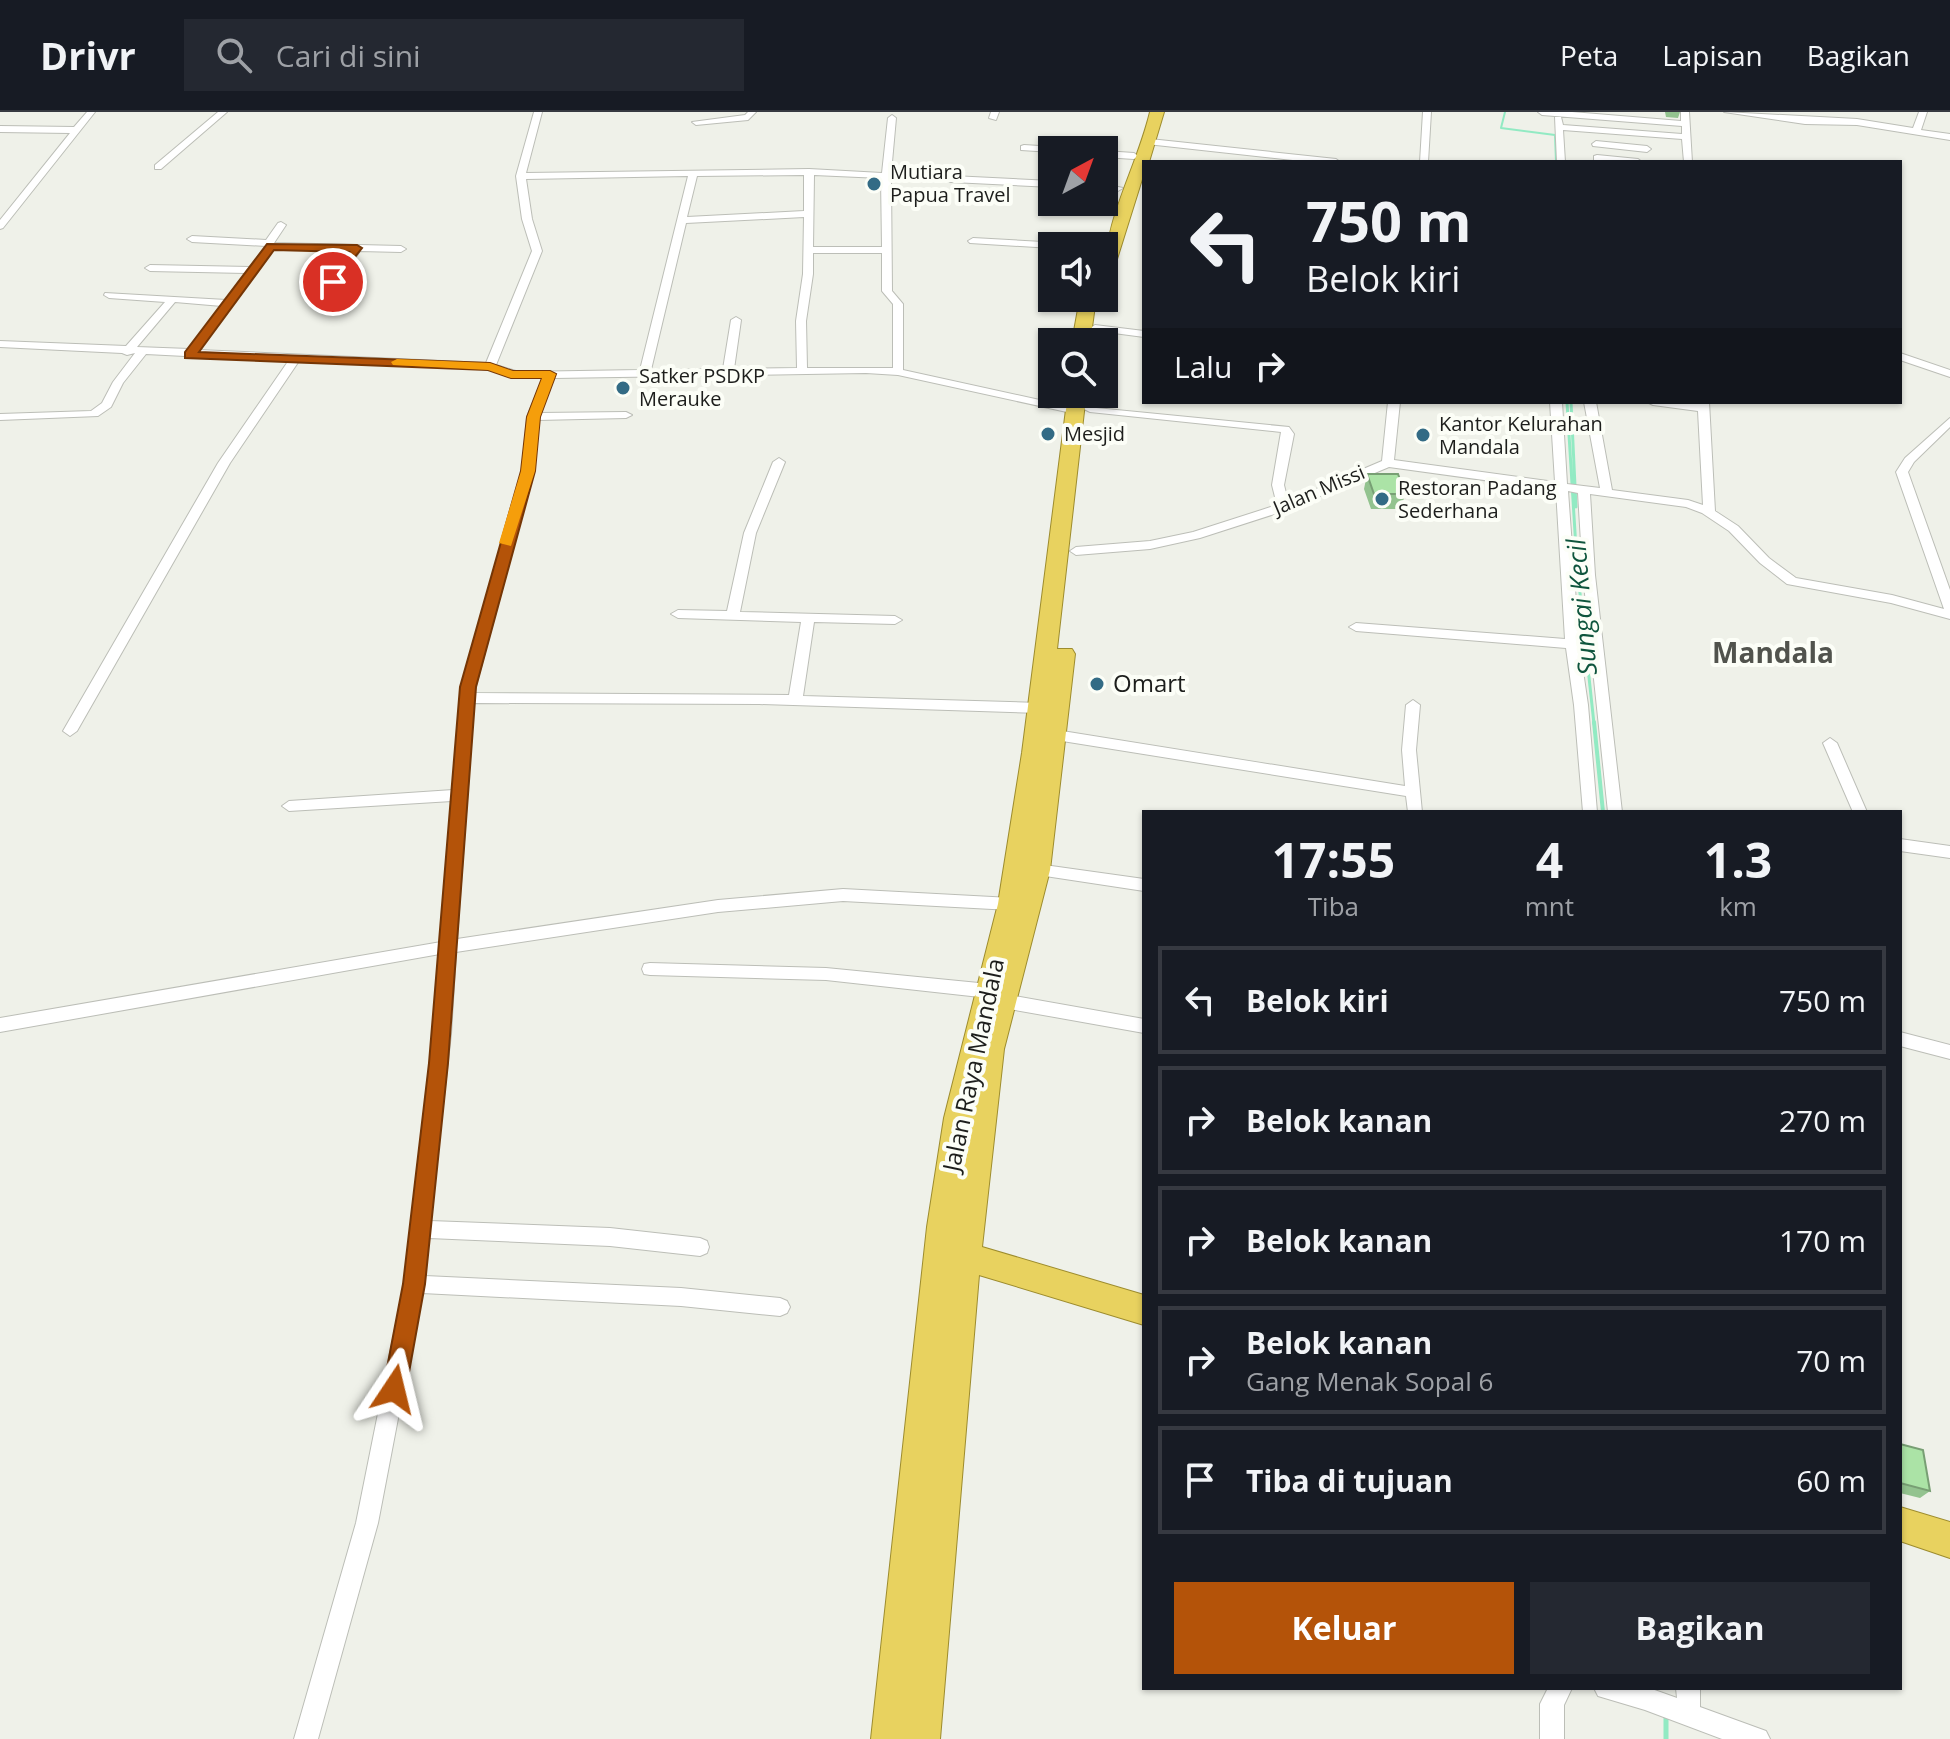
<!DOCTYPE html>
<html lang="id">
<head>
<meta charset="utf-8">
<style>
	:root { --surface:#171b24; --page:#242831; --text:#f1f3f6; --muted:#9ea1a6; --line:#363941; --accent:#b45309 }
	body { margin:0; font-family:"Open Sans",sans-serif; background:var(--page); color:var(--text); height:100vh; display:flex; flex-direction:column; font-size:30px; white-space:nowrap }
	* { box-sizing:border-box; margin:0 }
	p { font-size:26px; color:var(--muted) }
	.icon { flex:none; width:44px; height:44px; fill:none; stroke:currentColor; stroke-width:2; stroke-linecap:round; stroke-linejoin:round }
	.map { position:relative; flex:1; overflow:hidden }
	.panel { position:absolute; left:1142px; top:698px; width:760px; height:880px; display:flex; flex-direction:column; background:var(--surface); border-radius:0px; box-shadow:0 2px 6px #0004 }
	.panel>* { flex:none }
	.guide { position:absolute; left:1142px; top:48px; width:760px; height:244px; border-radius:0px; box-shadow:0 2px 6px #0004; background:#171b24; color:var(--text); overflow:hidden }
	.needle { width:52px; rotate:41deg }
	.tools { position:absolute; left:1038px; top:24px; display:grid; gap:16px }
	.tools a { display:grid; place-items:center; width:80px; height:80px; border-radius:0px; background:var(--surface); box-shadow:0 2px 6px #0004; font-size:40px }
	.pin { position:absolute; display:grid; place-items:center; width:68px; height:68px; color:#fff; margin:-34px; border:4px solid #fff; border-radius:50%; box-shadow:0 2px 8px #0007 }
	.me { position:absolute; width:88px; margin:-44px; rotate:10deg; stroke-linejoin:round; filter:drop-shadow(0 0 6px #0008) }
	.turn { display:flex; align-items:center; gap:28px; height:168px; padding:0 32px; font-size:36px }
	.turn .icon { width:104px; height:104px; stroke-width:2.5 }
	.turn b { display:block; font-size:56px; line-height:68px }
	.then { display:flex; align-items:center; height:76px; padding:0 32px; background:#0003; gap:16px; font-size:30px }
	.eta { display:flex; justify-content:space-evenly; align-items:center; height:136px; text-align:center }
	.eta b { font-size:48px; font-weight:700; line-height:56px }
	.button { display:flex; gap:16px; margin-top:auto; padding:16px 32px }
	.button a { flex:1; height:92px; border-radius:0px; background:var(--accent); color:#fff; font-size:32px; font-weight:700; line-height:92px; text-align:center }
	.button a+a { background:var(--page); color:var(--text) }
	ul { padding:0; list-style:none }
	li { display:flex; align-items:center; gap:24px; height:108px; margin:0 16px 12px; padding:0 16px; border:4px solid var(--line); border-radius:0px }
	li div { flex:1 }
	li b { display:block; font-size:30px }
	li em { font-style:normal }
	header { display:flex; align-items:center; gap:48px; box-sizing:border-box; height:112px; padding:0 40px; background:var(--surface); border-bottom:2px solid var(--line) }
	header strong { font-size:38px }
	nav { display:flex; gap:44px; margin-inline-start:auto; font-size:28px }
	.search { width:560px; height:72px; background:var(--page); display:flex; align-items:center; gap:20px; box-sizing:border-box; padding:0 28px; border-radius:0px; color:var(--muted); font-size:30px }
	.map>svg:first-child { display:block }
</style>
</head>
<body>
<header>
<strong>Drivr</strong>
<div class="search"><svg class="icon" aria-label="search" viewBox="0 0 24 24"><circle cx="10" cy="10" r="6"/><path d="M15 15l6 6"/></svg>Cari di sini</div>
<nav><a>Peta</a><a>Lapisan</a><a>Bagikan</a></nav>
</header>
<div class="map">
<svg width="1950" height="1627" viewBox="0 0 1950 1627">
	<rect width="100%" height="100%" fill="#eff1e9"/>
	<g fill="none" stroke-linecap="round" stroke-linejoin="round">
		<path stroke="#92eac3" stroke-width="2" d="M1505 0 1501 16 1555 23 1556 50"/>
		<path stroke="#92eac3" stroke-width="3" d="M1567 290 1577 453 1594 612
			M1571 290 1576 395"/>
		<path stroke="#92eac3" stroke-width="4" d="M1594 610 1603 700"/>
		<path stroke="#92eac3" stroke-width="5" d="M1666 1602V1627"/>
		<defs>
			<path id="minor" d="M87 0H95L3 116 0 117V108L70 21 0 20V14L74 15Z
				M218 0H227L161 57H155V53Z
				M534 0H542L526 61 809 57 882 61 888 6 892 3 896 6 891 61 1052 69V75L891 67 892 179 903 192V258L1076 296 1082 299 1076 302 898 263 866 261 554 266 540 301 626 300 632 303 626 306 538 308 534 359 474 581 789 583 801 510 678 506 671 502 678 498 727 499 744 421 773 350 779 346 785 350 756 421 740 500 895 504 902 508 895 512 814 510 803 584 1040 591 1047 596 1040 601 759 592 474 591 457 827 718 788 843 777 1011 786 1019 792 1011 798 843 789 718 800 456 840 451 922 430 1109 610 1116 700 1126 707 1129 709 1135 707 1141 700 1144 610 1134 429 1126 425 1164 681 1176 780 1186 787 1189 790 1195 787 1201 780 1204 681 1194 422 1181 378 1411 318 1627H294L356 1411 404 1172 433 922 440 842 0 920V906L441 830 452 689 289 699 282 694 289 689 453 678 461 575 522 359 527 305 543 266H519L487 257 299 249 230 351 77 619 70 624 63 619 218 351 289 248 195 244 190 246 185 244 146 242 123 271 111 295 98 304 0 308V302L91 299 102 291 113 270 135 241 127 243 122 241 0 235V229L126 234 165 190 109 186 104 183 105 181 226 188 246 161 150 159 145 156 150 153 250 155 266 134 192 130 187 127 192 124 266 128 278 111 281 110 286 113 274 131 401 134 406 137 401 140 360 139 337 172 333 173 328 170 350 139 274 137 199 238 486 251 532 139 522 107 516 64ZM804 63V99L687 105 697 64ZM814 63 881 66 882 135H813ZM688 64 640 258 519 260 496 253 542 139 532 107 526 67ZM804 105 803 162 796 209 797 256 734 257 741 208 736 205 731 208 723 257 651 258 686 111ZM813 141H882V179L893 192V256H807L806 209 813 162ZM175 190 222 194 189 237 137 235Z
				M748 0H756L748 8 696 13 692 10 745 3Z
				M991 0H999L996 8 989 6Z
				M1423 0H1431L1428 50H1420Z
				M1538 0H1572L1681 9V0H1689L1692 50H1684L1682 27 1563 18 1565 50H1557L1555 5H1561L1563 13 1682 22V14L1542 3Z
				M1724 0 1857 7 1913 16 1919 0H1927L1921 18 1950 22V28L1857 13 1805 12Z
				M1150 27 1336 47 1340 50H1311L1147 32V28Z
				M1596 29 1647 34 1651 37 1647 40 1593 34 1592 32Z
				M1024 33 1055 35 1059 38H1052V40L1021 38V34Z
				M1104 39 1134 41 1138 44 1134 47 1104 45Z
				M1597 43 1638 47 1642 50 1594 48V44Z
				M1104 72 1123 76 1118 79 1104 78Z
				M973 126 1061 131 1066 134H1052V136L970 131 968 129Z
				M1095 213 1144 219V225L1091 218 1090 216Z
				M1900 241 1950 258V265L1900 248Z
				M1388 290H1400L1394 348 1555 370 1550 290H1562L1567 372 1600 376 1584 290H1596L1612 378 1688 388 1703 393 1698 299 1653 293 1647 290H1709L1715 399 1738 414 1769 446 1796 466 1892 483 1944 497 1896 360 1905 346 1950 306V315L1914 350 1908 360 1950 478V507L1891 491 1787 472 1760 451 1729 419 1702 401 1686 395 1590 382 1595 463 1622 700H1608L1583 463 1578 381 1568 379 1579 532 1588 593 1597 700H1583L1574 593 1566 536 1356 519 1349 515 1356 511 1565 527 1556 378 1389 355 1287 398 1200 426 1150 437 1076 443 1070 439 1076 435 1150 429 1193 420 1277 393 1272 373 1281 320 1090 300 1084 297 1086 295 1289 315 1294 322 1284 373 1288 389 1382 349Z
				M1413 588 1420 593 1416 638 1422 700H1408L1406 684 1056 628 1049 623 1056 618 1405 674 1402 638 1406 593Z
				M1830 626 1837 631 1867 700H1853L1823 631Z
				M1900 727 1950 734V746L1900 739Z
				M1037 752 1144 767V779L1032 762 1029 758Z
				M650 851 826 856 989 872 995 874 997 879 995 884 989 886 826 868 650 863 644 862 642 857 644 852Z
				M1004 882 1144 907V921L1004 896 998 894 996 889 998 884Z
				M1900 920 1950 933V947L1900 934Z
				M1548 1576H1572L1564 1593V1627H1540V1592Z
				M1594 1576H1649L1677 1586 1676 1576H1700V1595L1766 1619 1770 1627H1722L1645 1598 1598 1584Z"/>
			<path id="trunk" d="M1150 0H1164L1149 50H1144V61L1112 163 1104 168C1104 107 1136 58 1150 0Z
				M1080 186H1096L1090 230H1072Z
				M1068 282H1086L1057 537H1072L1075 542 1050 758 1004 937 982 1135 1144 1183V1213L979 1163 940 1627H871L927 1115 944 1006 998 792 1022 641Z
				M1900 1395 1950 1410V1446L1900 1429Z"/>
		</defs>
		<use href="#minor" stroke="#bcbeb7" stroke-width="2"/>
		<use href="#trunk" stroke="#9d8c2e" stroke-width="2"/>
		<use href="#minor" fill="#fff" fill-rule="evenodd"/>
		<use href="#trunk" fill="#e8d25f" fill-rule="evenodd"/>
	</g>
	<path fill="#93c38f" d="M1665 0H1680L1678 6 1666 5Z
		M1367 362 1405 382 1401 397H1371L1364 377Z
		M1900 1332 1930 1379 1920 1386 1900 1381Z"/>
	<path fill="#abe3a6" stroke="#789f74" stroke-width="2" d="M1367 362H1398L1405 382H1374Z
		M1900 1332 1923 1338 1930 1379 1900 1371Z"/>
	<path fill="#b45309" stroke="#753606" stroke-width="2" d="M267 132 357 133 362 136 333 173 327 170 349 140 274 138 199 240 490 251 513 259H550L556 262 540 305 535 359 476 575 448 951 425 1172 406 1277 402 1285 394 1289 386 1285 383 1277 403 1172 429 951 460 575 521 359 527 305 542 266H511L488 258 185 246V240Z"/>
	<path fill="#f59e0b" d="M397 247 490 251 513 259H550L556 262 540 305 535 359 511 434 499 431 521 359 527 305 542 266H511L488 258 393 253 391 250Z"/>
	<g fill="#336b85" stroke="#fcfef7" stroke-width="3">
		<circle cx="874" cy="72" r="8"/>
		<circle cx="623" cy="276" r="8"/>
		<circle cx="1048" cy="322" r="8"/>
		<circle cx="1423" cy="323" r="8"/>
		<circle cx="1382" cy="387" r="8"/>
		<circle cx="1097" cy="572" r="8"/>
	</g>
	<g text-anchor="middle" stroke-width="8" stroke-linejoin="round" paint-order="stroke">
		<g font-size="20" fill="#1d1e1c" stroke="#fcfef7" text-anchor="start">
			<text x="890" y="67">Mutiara<tspan x="890" dy="23">Papua Travel</tspan></text>
			<text x="639" y="271">Satker PSDKP<tspan x="639" dy="23">Merauke</tspan></text>
			<text x="1439" y="319">Kantor Kelurahan<tspan x="1439" dy="23">Mandala</tspan></text>
			<text x="1064" y="329">Mesjid</text>
			<text x="1398" y="383">Restoran Padang<tspan x="1398" dy="23">Sederhana</tspan></text>
		</g>
		<g font-size="20" fill="#1d1e1c" stroke="#fcfef7">
			<text transform="translate(1319 378) rotate(-23)" y="7">Jalan Missi</text>
		</g>
		<g font-size="24" fill="#1d1e1c" stroke="#fcfef7" text-anchor="start">
			<text x="1113" y="580">Omart</text>
		</g>
		<g font-size="24" fill="#1d1e1c" stroke="#fcfef7">
			<text transform="translate(974 953) rotate(-78)" y="8">Jalan Raya Mandala</text>
		</g>
		<g font-size="26" font-style="italic" fill="#0f553d" stroke="#fcfef7">
			<text transform="translate(1582 495) rotate(-95)" y="9">Sungai Kecil</text>
		</g>
		<g font-size="28" font-weight="bold" fill="#51534d" stroke="#fcfef7">
			<text x="1773" y="551">Mandala</text>
		</g>
	</g>
</svg>
<div class="tools">
<a><svg class="needle" viewBox="-14 -14 28 28"><path d="M0-13l5 13h-10z" fill="#e53935"/><path d="M0 13l5-13h-10z" fill="#9ea1a6"/></svg></a>
<a><svg class="icon" aria-label="sound" viewBox="0 0 24 24"><path d="M4 9h4l5-4v14l-5-4H4zM17 9q2 3 0 6"/></svg></a>
<a><svg class="icon" aria-label="search" viewBox="0 0 24 24"><circle cx="10" cy="10" r="6"/><path d="M15 15l6 6"/></svg></a>
</div>
<div class="pin" style="left:333px;top:170px;background:#d93025"><svg class="icon" aria-label="arrive" viewBox="0 0 24 24"><path d="M6 21V4h12l-3 4 3 4H6"/></svg></div>
<svg class="me" style="left:394px;top:1277px" viewBox="-20 -20 40 40"><path d="M0-17L14 15 0 8-14 15z" fill="#b45309" stroke="#fff" stroke-width="4"/></svg>
<div class="guide">
<div class="turn"><svg class="icon" aria-label="left" viewBox="0 0 24 24"><path d="M17 20v-9H6M10 6l-5 5 5 5"/></svg><div><b>750 m</b>Belok kiri</div></div>
<div class="then">Lalu<svg class="icon" aria-label="right" viewBox="0 0 24 24"><path d="M7 20v-9h11M14 6l5 5-5 5"/></svg></div>
</div>
<section class="panel">
<div class="eta">
<div><b>17:55</b><p>Tiba</p></div>
<div><b>4</b><p>mnt</p></div>
<div><b>1.3</b><p>km</p></div>
</div>
<ul>
<li><svg class="icon" aria-label="left" viewBox="0 0 24 24"><path d="M17 20v-9H6M10 6l-5 5 5 5"/></svg><div><b>Belok kiri</b></div><em>750 m</em></li>
<li><svg class="icon" aria-label="right" viewBox="0 0 24 24"><path d="M7 20v-9h11M14 6l5 5-5 5"/></svg><div><b>Belok kanan</b></div><em>270 m</em></li>
<li><svg class="icon" aria-label="right" viewBox="0 0 24 24"><path d="M7 20v-9h11M14 6l5 5-5 5"/></svg><div><b>Belok kanan</b></div><em>170 m</em></li>
<li><svg class="icon" aria-label="right" viewBox="0 0 24 24"><path d="M7 20v-9h11M14 6l5 5-5 5"/></svg><div><b>Belok kanan</b><p>Gang Menak Sopal 6</p></div><em>70 m</em></li>
<li><svg class="icon" aria-label="arrive" viewBox="0 0 24 24"><path d="M6 21V4h12l-3 4 3 4H6"/></svg><div><b>Tiba di tujuan</b></div><em>60 m</em></li>
</ul>
<div class="button"><a>Keluar</a><a>Bagikan</a></div>
</section>
</div>
</body>
</html>
